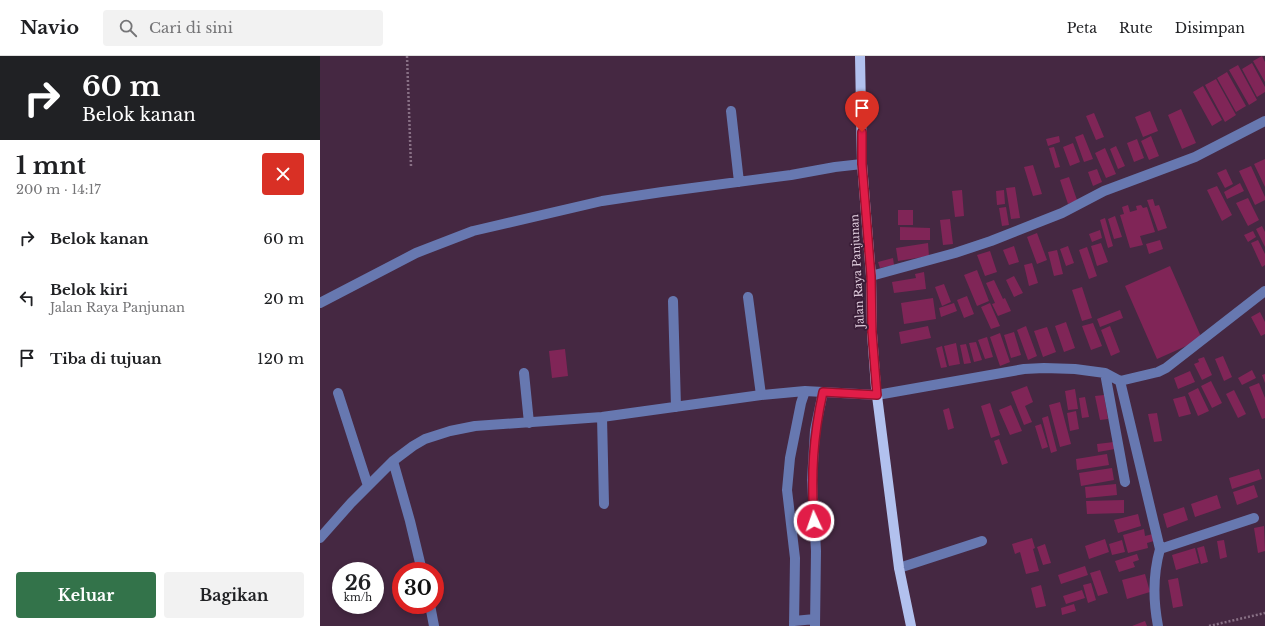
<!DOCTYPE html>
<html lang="id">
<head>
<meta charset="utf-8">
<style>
	:root { --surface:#fff; --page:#f2f2f2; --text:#202124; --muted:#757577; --line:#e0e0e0; --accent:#33734a }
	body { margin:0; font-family:"Libre Baskerville",serif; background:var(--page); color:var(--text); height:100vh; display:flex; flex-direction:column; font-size:15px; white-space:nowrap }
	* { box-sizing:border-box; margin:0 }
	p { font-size:13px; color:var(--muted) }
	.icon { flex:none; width:22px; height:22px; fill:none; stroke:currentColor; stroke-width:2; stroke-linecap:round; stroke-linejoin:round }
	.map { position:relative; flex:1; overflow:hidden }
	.sheet { display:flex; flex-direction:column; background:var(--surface); width:320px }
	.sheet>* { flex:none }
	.banner { background:#202124; color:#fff; overflow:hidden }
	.speed { position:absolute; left:12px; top:506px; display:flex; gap:8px; font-size:20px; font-weight:700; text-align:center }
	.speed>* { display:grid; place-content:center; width:52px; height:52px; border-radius:50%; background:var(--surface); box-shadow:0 2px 6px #0003; line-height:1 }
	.speed small { font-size:10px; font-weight:400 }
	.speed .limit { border:6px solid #d22; background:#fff; color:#111 }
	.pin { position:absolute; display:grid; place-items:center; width:34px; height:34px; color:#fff; margin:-41px -17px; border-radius:50% 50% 50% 0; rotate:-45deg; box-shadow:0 0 4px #0007 }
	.pin .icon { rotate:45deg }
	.me { position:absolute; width:44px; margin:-22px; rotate:357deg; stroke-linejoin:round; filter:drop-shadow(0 0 3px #0008) }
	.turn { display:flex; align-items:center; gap:14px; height:84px; padding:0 16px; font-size:18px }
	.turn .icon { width:52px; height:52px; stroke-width:2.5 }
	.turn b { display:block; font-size:28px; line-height:34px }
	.round { display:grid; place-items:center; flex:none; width:42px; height:42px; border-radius:4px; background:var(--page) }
	.headline { display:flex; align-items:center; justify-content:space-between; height:68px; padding:0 16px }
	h1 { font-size:24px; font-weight:800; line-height:30px }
	.primary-button { display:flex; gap:8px; margin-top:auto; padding:8px 16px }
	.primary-button a { flex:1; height:46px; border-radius:4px; background:var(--accent); color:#fff; font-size:16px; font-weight:800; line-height:46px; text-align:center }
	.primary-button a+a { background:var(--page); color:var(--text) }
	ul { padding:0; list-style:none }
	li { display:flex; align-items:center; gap:12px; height:60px; padding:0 16px }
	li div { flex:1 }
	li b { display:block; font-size:15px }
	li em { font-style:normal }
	header { display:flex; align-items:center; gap:24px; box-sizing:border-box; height:56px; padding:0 20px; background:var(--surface); border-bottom:1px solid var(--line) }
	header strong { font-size:19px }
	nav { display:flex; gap:22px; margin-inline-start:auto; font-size:14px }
	.search { width:280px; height:36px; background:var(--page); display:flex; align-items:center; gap:10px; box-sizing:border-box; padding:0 14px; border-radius:4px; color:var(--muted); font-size:15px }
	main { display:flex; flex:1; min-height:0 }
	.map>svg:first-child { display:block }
</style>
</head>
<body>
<header>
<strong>Navio</strong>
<div class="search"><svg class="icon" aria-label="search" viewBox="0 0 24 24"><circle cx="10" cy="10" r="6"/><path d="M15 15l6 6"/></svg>Cari di sini</div>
<nav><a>Peta</a><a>Rute</a><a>Disimpan</a></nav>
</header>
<main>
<section class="sheet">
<div class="banner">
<div class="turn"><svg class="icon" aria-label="right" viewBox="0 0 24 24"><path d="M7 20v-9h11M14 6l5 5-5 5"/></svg><div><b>60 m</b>Belok kanan</div></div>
</div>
<div class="headline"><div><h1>1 mnt</h1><p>200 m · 14:17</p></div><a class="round" style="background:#d93025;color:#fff"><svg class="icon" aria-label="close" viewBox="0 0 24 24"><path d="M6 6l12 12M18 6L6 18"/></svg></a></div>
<ul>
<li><svg class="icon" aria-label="right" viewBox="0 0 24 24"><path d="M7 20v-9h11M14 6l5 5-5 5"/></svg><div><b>Belok kanan</b></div><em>60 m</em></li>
<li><svg class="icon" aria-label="left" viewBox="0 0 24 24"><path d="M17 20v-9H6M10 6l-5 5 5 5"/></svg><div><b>Belok kiri</b><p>Jalan Raya Panjunan</p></div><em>20 m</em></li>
<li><svg class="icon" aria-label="arrive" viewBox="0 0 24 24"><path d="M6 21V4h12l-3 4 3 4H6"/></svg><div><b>Tiba di tujuan</b></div><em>120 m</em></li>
</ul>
<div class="primary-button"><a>Keluar</a><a>Bagikan</a></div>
</section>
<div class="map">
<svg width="945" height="570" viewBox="0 0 945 570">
	<rect width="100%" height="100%" fill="#452842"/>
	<path fill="#802557" d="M942 0 945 6V26L933 5Z
		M932 7 945 31V36L937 41 922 13Z
		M918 9 937 44 929 49 909 14Z
		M907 16 926 50 916 56 897 22Z
		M896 23 916 59 905 66 885 29Z
		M883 30 902 64 892 70 873 36Z
		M861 53 876 87 862 93 848 59Z
		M830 55 838 75 823 81 815 61Z
		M774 57 784 81 776 84 766 60Z
		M763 78 773 103 764 106 755 81Z
		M739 80 740 86 728 90 726 83Z
		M831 80 839 100 829 104 821 85Z
		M817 83 824 102 814 106 807 87Z
		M753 87 760 106 750 110 743 91Z
		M796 90 805 110 798 113 790 93Z
		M734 91 740 111 735 112 729 92Z
		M785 92 796 118 786 122 775 97Z
		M945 103V131L934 108Z
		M713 109 722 138 713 140 704 111Z
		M931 110 945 141V144L935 149 919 115Z
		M777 113 782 126 773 130 768 116Z
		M906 113 913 128 905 132 897 117Z
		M749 121 757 144 748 148 740 124Z
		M920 127 924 135 907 143 904 136Z
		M897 130 912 159 902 165 887 134Z
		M695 131 700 162 691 163 686 132Z
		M642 134 644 160 635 161 632 135Z
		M684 134 685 148 677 149 676 135Z
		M928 142 939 164 928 170 916 147Z
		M833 143 835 150 839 149 847 172 838 175 827 144Z
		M808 149 810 156 817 154 816 150 821 149 823 152 827 151 835 176 820 180 823 189 810 192 800 159 804 158 802 151Z
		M686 151 689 169 682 170 679 152Z
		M578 154H593V169H578Z
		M795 160 802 181 794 183 788 163Z
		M785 162 793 190 788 192 780 164Z
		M630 163 633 188 623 189 620 164Z
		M942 170 945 176V191L936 173Z
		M580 171 610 172V184H580Z
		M780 174 782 182 772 186 769 178Z
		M933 175 936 181 928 186 924 179Z
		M717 177 727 204 717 208 707 181Z
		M840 184 843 193 829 198 826 188Z
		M938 184 945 198V209L942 211 931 187Z
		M608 187 609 200 578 205 576 192Z
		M781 187 788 206 777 210 771 190Z
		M694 190 699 206 689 209 683 194Z
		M748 190 754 207 746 210 740 193Z
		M767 191 777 220 769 223 759 194Z
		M737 194 743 218 734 220 728 196Z
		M670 195 677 216 665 220 657 199Z
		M573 202 574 209 560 212 558 206Z
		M712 207 718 227 709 230 704 209Z
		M850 210 882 283 837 303 805 230Z
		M657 214 669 245 657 250 644 219Z
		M604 216 606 233 574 237 572 226 596 222 595 218Z
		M694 220 703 237 694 241 686 224Z
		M674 224 683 243 685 242 691 255 678 260 672 248 675 247 666 227Z
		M624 228 631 246 622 250 615 231Z
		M762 231 772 262 762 265 752 234Z
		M647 240 654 258 644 262 637 244Z
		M613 242 616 263 584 268 581 247Z
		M634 247 637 255 621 261 619 252Z
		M670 247 680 270 671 273 661 251Z
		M800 254 803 262 780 271 777 263Z
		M940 256 945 266V278L941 280 931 261Z
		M746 266 755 292 744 296 735 270Z
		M773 267 782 290 771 294 762 270Z
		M608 270 611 282 581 288 579 276Z
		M706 270 717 300 708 304 697 274Z
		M790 270 800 296 791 300 781 274Z
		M727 271 736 296 723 301 714 275Z
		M694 276 701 299 691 302 684 279Z
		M680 277 690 306 680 310 670 281Z
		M667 281 673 301 665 303 658 284Z
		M656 286 662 304 654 306 649 287Z
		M636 287 640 308 629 310 624 290Z
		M646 288 651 307 644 308 640 289Z
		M622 290 627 311 621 312 616 292Z
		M245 293 248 320 232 322 229 295Z
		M903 300 912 321 904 325 895 303Z
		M884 301 892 319 882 324 874 308 879 306 878 303Z
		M932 314 936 322 922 329 918 322Z
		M870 315 875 326 858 333 854 322Z
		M945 318V327L942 319Z
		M891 325 902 347 892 352 881 330Z
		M939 327 945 342V362L942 363 929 331Z
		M707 330 713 346 705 350 712 366 704 369 691 336Z
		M878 332 889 355 878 360 868 337Z
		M755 333 758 353 748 354 745 335Z
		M914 334 926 358 918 362 906 338Z
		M784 339 788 363 780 364 775 340Z
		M865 340 871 358 859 361 853 343Z
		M765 341 769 361 762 362 759 342Z
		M740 346 751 388 740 391 729 349Z
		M670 347 680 379 671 382 661 350Z
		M691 349 702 375 690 379 679 354Z
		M629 352 634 372 628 374 623 354Z
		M756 355 759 373 750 375 747 357Z
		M837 357 842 385 834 386 828 358Z
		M728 360 737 395 731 397 722 362Z
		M721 368 728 391 722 393 715 370Z
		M679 383 688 407 682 409 674 385Z
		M794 386 795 393 778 396 777 388Z
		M787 398 789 409 757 414 756 403Z
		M792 412 794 424 761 430 759 417Z
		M939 413 942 423 912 433 909 422Z
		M796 428 797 439 766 442 765 431Z
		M934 429 938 441 917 449 913 436Z
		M897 439 901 452 875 461 871 448Z
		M804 444V457L767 458 766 445Z
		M864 451 868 464 847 472 843 458Z
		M818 458 821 470 798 477 794 464Z
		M944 470 945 495 938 497 934 472Z
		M824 473 825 480 833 478 834 485 827 487 828 492 808 497 803 479Z
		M712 482 715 492 713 493 719 515 706 518 700 496 695 498 692 488Z
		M785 483 789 496 769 503 765 490Z
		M802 484 805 496 792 499 789 488Z
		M904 484 907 501 900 503 897 485Z
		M725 488 731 507 723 509 717 491Z
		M884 490 888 506 881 508 877 492Z
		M875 492 879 507 856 514 852 499Z
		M817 498 819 504 813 506 815 511 799 516 795 505Z
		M765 510 768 519 741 528 738 519Z
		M780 514 788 537 778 540 770 517Z
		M825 518 830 536 807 543 802 524Z
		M858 522 863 550 853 552 848 524Z
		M771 527 776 544 768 547 763 529Z
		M721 529 726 550 716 552 711 532Z
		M762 534 765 542 746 548 743 540Z
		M754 548 756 555 742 559 741 552Z
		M825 565 827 570H812Z"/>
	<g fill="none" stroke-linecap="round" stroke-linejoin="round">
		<path stroke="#887085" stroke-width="2.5" stroke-dasharray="2 2" stroke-linecap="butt" d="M87 0 91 110
			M889 570 945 557"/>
		<path stroke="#6778b0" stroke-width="10" d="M411 55 419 126
			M551 220 635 197 671 185 742 157 784 135 875 101 945 65
			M428 241 441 339
			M353 245 356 351
			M0 247 96 197 153 175 282 145 342 136 471 119 515 111 542 108
			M204 317 209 367
			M785 317 805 426
			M800 325 840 493C833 518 833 544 838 570
			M18 337 48 430
			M282 361 284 448
			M73 405 90 465 102 515
			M0 482 31 447 73 405 93 390 105 383 130 375 155 370 282 361 441 339 485 335 557 339 704 313 724 312 755 313 785 317 800 325 838 316 846 312 945 235
			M840 493 934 462
			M579 512 662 485
			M110 549 114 570
			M474 565 495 563
			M474 570 475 502 467 434 470 402 481 347 485 335
			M495 570 496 495 492 424 495 374 503 336"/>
		<path stroke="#b2c1ee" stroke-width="10" d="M540 0 542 108 551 220 552 277 556 332 579 512 591 570"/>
	</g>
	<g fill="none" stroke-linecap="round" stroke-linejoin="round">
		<defs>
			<path id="route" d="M494 465C491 419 493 381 503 336L557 339 552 276 551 220 542 108V76"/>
		</defs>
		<use href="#route" stroke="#92132f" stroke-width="10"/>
		<use href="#route" stroke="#e11d48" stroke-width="7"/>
	</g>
	<g text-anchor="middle" stroke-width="4" stroke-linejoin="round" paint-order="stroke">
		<g font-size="11" fill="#e0cddd" stroke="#3a1e38">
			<text transform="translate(537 215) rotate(-93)" y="4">Jalan Raya Panjunan</text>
		</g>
	</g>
</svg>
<div class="speed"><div>26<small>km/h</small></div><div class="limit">30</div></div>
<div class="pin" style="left:542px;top:76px;background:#d93025"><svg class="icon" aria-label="arrive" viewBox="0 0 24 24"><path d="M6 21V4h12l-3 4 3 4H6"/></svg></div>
<svg class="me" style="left:494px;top:465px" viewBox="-20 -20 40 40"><circle r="17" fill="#e11d48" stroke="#fff" stroke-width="3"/><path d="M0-11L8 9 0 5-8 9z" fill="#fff"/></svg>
</div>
</main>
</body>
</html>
